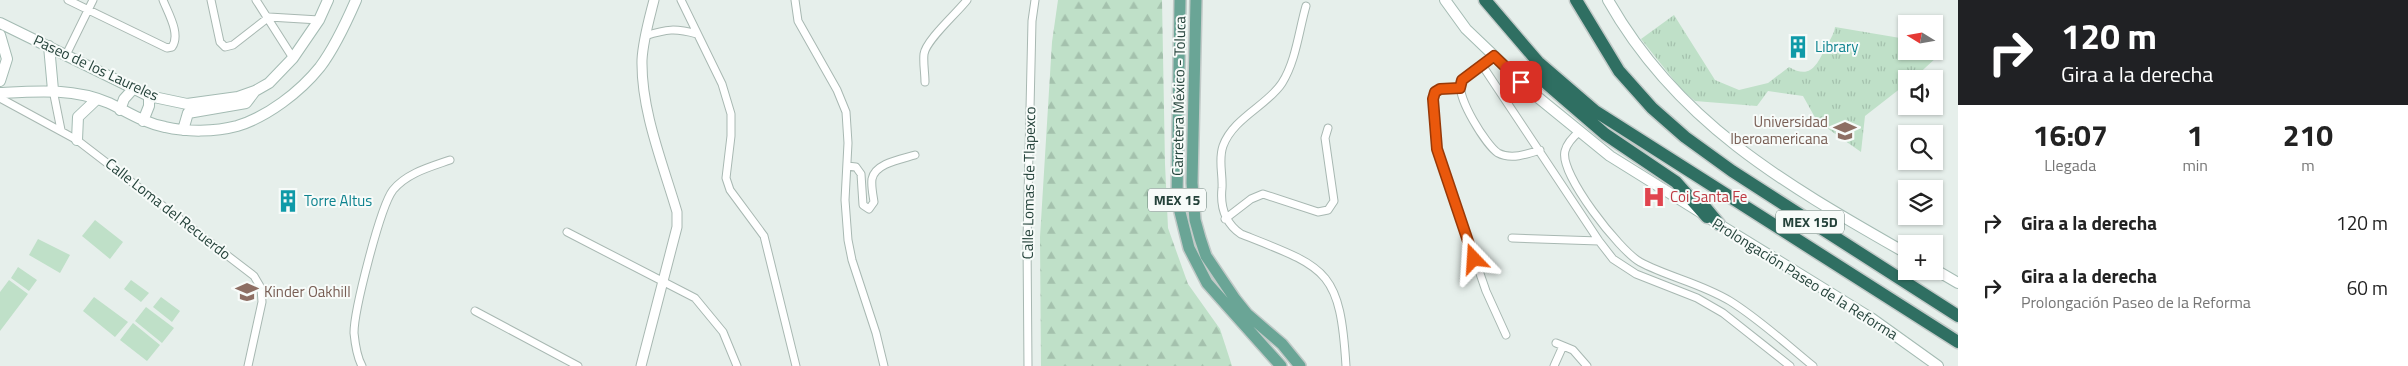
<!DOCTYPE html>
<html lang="es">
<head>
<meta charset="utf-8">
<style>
	:root { --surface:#fff; --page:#f6f6f6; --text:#222; --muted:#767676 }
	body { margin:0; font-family:"Titillium Web",sans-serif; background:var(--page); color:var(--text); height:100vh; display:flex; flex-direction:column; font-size:19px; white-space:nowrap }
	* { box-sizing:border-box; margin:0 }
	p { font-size:16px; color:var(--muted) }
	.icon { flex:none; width:28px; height:28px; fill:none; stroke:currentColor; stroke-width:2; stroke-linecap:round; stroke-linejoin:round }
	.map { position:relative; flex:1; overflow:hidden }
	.drawer { display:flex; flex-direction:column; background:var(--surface); width:450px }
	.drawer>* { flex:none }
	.banner { background:#202124; color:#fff; overflow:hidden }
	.needle { width:32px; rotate:281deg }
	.fabs { position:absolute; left:1898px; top:15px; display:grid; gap:10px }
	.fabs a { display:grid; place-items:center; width:45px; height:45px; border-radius:0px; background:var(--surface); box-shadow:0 1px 4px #0004; font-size:25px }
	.pin { position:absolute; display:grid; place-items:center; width:42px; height:42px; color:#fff; margin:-21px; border-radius:10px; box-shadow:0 2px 8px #0006 }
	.me { position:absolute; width:55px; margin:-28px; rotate:340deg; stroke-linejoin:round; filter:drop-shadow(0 0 4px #0008) }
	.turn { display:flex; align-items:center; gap:18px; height:105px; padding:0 20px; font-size:22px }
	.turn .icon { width:65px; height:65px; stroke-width:2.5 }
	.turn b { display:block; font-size:35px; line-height:42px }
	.eta { display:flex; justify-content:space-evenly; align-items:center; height:85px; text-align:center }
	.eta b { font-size:30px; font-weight:700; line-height:35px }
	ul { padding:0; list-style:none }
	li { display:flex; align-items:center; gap:15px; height:65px; padding:0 20px }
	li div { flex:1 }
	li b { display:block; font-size:19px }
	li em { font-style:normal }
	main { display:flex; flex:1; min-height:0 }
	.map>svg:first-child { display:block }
</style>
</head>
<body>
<main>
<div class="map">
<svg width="1958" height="366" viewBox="0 0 1958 366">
	<defs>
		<pattern id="grass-tufts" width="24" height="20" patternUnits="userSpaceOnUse" patternTransform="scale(1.25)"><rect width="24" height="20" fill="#bfe0c8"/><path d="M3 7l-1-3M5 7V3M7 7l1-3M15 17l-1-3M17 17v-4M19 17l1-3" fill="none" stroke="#a4c1ad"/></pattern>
		<pattern id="forest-firs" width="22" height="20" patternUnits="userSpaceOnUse" patternTransform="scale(1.25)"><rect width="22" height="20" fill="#bfe0c8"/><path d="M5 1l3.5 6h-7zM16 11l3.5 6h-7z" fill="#a4c1ad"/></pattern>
	</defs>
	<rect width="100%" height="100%" fill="#e6efeb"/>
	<path fill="url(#grass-tufts)" d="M1674 15 1715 80 1739 90 1768 83 1789 67C1811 80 1817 64 1825 49 1829 41 1834 35 1835 27L1906 39V51L1934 50 1937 57 1913 79H1906V84L1865 116 1861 152 1817 121 1803 96 1768 91 1757 106 1695 101 1681 89 1641 39Z"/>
	<path fill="url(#forest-firs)" d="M1058 0H1162L1165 164 1168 228 1188 284 1220 329 1232 366H1041L1040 237 1052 42Z"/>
	<path fill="#bfe0c8" d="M95 220 123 242 110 259 82 236Z
		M38 239 70 255 60 273 29 255Z
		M18 267 37 280 29 291 11 278Z
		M9 280 28 294 0 331V292Z
		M131 280 149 293 141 302 124 289Z
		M94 297 128 322 115 337 83 311Z
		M161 297 180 311 172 322 153 307Z
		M146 307 174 328 162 343 135 321Z
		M133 323 160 345 147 361 120 340Z"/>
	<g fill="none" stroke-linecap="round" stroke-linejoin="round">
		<defs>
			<path id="minor" d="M68 0 167 48 172 47C181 34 168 13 163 0
				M211 0 220 42 225 47 233 45 269 17 319 20
				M256 0 293 58
				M681 0 722 84 731 114V136L726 178 730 190 764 236 796 366
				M795 0 798 21 837 90 846 112 848 143 845 200 848 240 852 260 876 333 884 366
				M1306 6C1299 30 1296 61 1282 83 1268 105 1233 118 1223 146 1218 160 1223 174 1222 188 1220 207 1225 223 1241 234 1327 268 1340 269 1346 366
				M645 36C667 29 675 28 697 34
				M66 55 93 0
				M1494 56C1485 63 1465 73 1461 83 1456 97 1486 145 1498 153 1511 160 1528 154 1540 150
				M1482 65 1599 241 1613 259 1636 274 1697 298 1723 313 1790 366
				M925 82C925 73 923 63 924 54 926 40 957 13 967 0
				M1460 88 1440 89 1435 93 1433 99 1437 149 1486 291 1506 335
				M53 90 61 130
				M0 98 77 140 254 276 261 288 262 302 248 366
				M1580 131C1574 136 1567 143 1565 151 1559 174 1620 251 1640 262 1668 277 1700 283 1730 301 1759 319 1786 344 1813 366
				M847 166 856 167 861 174 863 205 869 209 874 202C873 195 871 186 872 179 875 163 902 159 915 155
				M1225 219 1251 199 1263 194 1318 212 1328 210 1334 201 1325 138 1328 128
				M567 232 695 298 723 332 737 366
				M1512 238 1599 241
				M475 311 578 366
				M1556 343 1573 350 1587 366
				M362 366C357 357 355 343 354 333 354 311 380 207 393 190 407 173 430 167 450 160
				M1028 366 1027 240 1032 21 1035 0
				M1554 366 1563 346"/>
			<path id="tertiary" d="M641 366 677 227V212C663 164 641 111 642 60 643 40 649 20 654 0"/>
			<path id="secondary" d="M1445 0 1466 29 1535 95 1610 156 1700 212
				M1608 0C1678 124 1787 185 1906 253
				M0 23 149 96 187 104 238 97 255 91 269 83 293 58 319 20 328 0
				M0 35 7 59 0 81
				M49 46 53 90
				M0 93C37 91 74 88 109 103 128 112 144 123 165 127 186 132 215 132 237 126 267 117 300 92 320 67 335 47 346 23 356 0
				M120 110 124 99 133 89
				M143 121 149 106V96
				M183 130 188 113 246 103 255 91
				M77 140 78 117 97 99
				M1712 220 1871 318 1938 366
				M1934 269 1958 283"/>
			<path id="primary" d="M1180 0 1177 200 1189 248 1207 283 1281 366
				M1196 0 1192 183 1195 220 1200 238 1206 256 1235 299 1247 314 1282 344 1300 366"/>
			<path id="motorway" d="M1485 0 1538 62 1595 111 1958 342
				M1576 0 1619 71 1652 108 1685 137 1732 171 1958 316
				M1539 64 1547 84 1605 134 1676 182 1707 217
				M1705 207 1719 224"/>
		</defs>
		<use href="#minor" stroke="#a8b8b2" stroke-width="9"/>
		<use href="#tertiary" stroke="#a8b8b2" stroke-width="11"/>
		<use href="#secondary" stroke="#a4bbb3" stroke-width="12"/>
		<use href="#primary" stroke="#c2cac8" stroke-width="14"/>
		<use href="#motorway" stroke="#c2cac8" stroke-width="15"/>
		<use href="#minor" stroke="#fff" stroke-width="7"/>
		<use href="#tertiary" stroke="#fff" stroke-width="9"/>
		<use href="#secondary" stroke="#fff" stroke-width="10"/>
		<use href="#primary" stroke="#6aa596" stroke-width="11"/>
		<use href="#motorway" stroke="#2f6f62" stroke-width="12"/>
	</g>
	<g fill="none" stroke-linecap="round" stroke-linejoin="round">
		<defs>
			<path id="route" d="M1474 259 1437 149 1433 99 1435 92 1440 89 1460 88 1462 80 1494 56 1521 82"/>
		</defs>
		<use href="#route" stroke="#983908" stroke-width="12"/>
		<use href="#route" stroke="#ea580c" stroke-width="9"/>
	</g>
	<defs>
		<symbol id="building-bare" viewBox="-9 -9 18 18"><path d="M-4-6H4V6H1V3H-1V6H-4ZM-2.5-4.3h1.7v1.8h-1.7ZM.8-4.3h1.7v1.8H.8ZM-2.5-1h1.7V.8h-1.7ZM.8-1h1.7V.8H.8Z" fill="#0f9aa8" stroke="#f7fbf9" stroke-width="2.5" paint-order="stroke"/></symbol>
		<symbol id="university-bare" viewBox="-9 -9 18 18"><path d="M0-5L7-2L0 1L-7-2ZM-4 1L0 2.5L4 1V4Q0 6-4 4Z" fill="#8d6e63" stroke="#f7fbf9" stroke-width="2.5" paint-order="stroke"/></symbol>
		<symbol id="hospital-bare" viewBox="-9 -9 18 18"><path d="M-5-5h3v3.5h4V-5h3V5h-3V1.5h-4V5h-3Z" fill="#e0444e" stroke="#f7fbf9" stroke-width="2.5" paint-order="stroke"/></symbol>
		<symbol id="school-bare" viewBox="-9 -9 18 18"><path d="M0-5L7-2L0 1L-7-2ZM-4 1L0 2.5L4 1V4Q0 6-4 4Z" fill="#8d6e63" stroke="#f7fbf9" stroke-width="2.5" paint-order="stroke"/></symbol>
	</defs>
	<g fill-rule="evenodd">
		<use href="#building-bare" x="1782" y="31" width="32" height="32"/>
		<use href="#university-bare" x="1829" y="115" width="32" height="32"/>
		<use href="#hospital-bare" x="1638" y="181" width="32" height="32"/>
		<use href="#building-bare" x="272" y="185" width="32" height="32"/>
		<use href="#school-bare" x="231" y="276" width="32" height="32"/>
	</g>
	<g text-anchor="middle" stroke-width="4" stroke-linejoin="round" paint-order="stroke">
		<g fill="#f7fbf9" stroke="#637a73" stroke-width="1">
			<rect x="1148" y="188.5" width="58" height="23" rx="4"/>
			<rect x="1776" y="210.5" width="68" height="23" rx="4"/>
		</g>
		<g font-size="14" font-weight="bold" fill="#24423a">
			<text x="1177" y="205">MEX 15</text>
			<text x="1810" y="227">MEX 15D</text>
		</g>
		<g font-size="15" fill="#0d838f" stroke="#f7fbf9" text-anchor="start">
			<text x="1815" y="52">Library</text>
			<text x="304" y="206">Torre Altus</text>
		</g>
		<g font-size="15" fill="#24423a" stroke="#f7fbf9">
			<text transform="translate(96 68) rotate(25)" y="5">Paseo de los Laureles</text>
			<text transform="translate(1179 96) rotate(-89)" y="5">Carretera México - Toluca</text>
			<text transform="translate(1029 183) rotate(-89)" y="5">Calle Lomas de Tlapexco</text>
			<text transform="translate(168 209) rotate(38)" y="5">Calle Loma del Recuerdo</text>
			<text transform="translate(1805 279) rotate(32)" y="5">Prolongación Paseo de la Reforma</text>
		</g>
		<g font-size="15" fill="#785e54" stroke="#f7fbf9" text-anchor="end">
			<text x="1828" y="127">Universidad<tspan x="1828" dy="17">Iberoamericana</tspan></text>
			<text x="264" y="297" text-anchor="start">Kinder Oakhill</text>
		</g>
		<g font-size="15" fill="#be3a42" stroke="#f7fbf9" text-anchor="start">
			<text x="1670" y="202">Coi Santa Fe</text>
		</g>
	</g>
</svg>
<div class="fabs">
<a><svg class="needle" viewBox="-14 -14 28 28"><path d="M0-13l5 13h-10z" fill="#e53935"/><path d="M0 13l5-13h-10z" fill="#767676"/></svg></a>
<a><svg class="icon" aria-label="sound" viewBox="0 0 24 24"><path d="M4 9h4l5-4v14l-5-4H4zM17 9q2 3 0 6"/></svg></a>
<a><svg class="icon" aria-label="search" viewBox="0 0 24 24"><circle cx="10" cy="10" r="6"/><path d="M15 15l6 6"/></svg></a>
<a><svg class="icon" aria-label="layers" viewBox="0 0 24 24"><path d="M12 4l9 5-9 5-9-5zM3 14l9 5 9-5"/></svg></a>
<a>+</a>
</div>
<div class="pin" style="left:1521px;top:82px;background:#d93025"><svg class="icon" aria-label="arrive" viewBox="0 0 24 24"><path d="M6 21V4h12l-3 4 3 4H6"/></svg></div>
<svg class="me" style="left:1474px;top:259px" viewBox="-20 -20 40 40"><path d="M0-17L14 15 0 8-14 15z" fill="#ea580c" stroke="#fff" stroke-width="4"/></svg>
</div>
<section class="drawer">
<div class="banner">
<div class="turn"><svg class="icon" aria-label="right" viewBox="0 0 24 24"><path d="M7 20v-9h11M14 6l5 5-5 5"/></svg><div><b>120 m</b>Gira a la derecha</div></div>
</div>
<div class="eta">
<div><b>16:07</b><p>Llegada</p></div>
<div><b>1</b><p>min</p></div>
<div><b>210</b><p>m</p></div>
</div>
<ul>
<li><svg class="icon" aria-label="right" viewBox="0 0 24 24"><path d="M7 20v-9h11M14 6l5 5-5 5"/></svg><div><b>Gira a la derecha</b></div><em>120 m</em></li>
<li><svg class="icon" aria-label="right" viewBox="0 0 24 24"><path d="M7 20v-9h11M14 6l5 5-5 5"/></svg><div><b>Gira a la derecha</b><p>Prolongación Paseo de la Reforma</p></div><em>60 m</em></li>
</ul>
</section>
</main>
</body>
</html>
